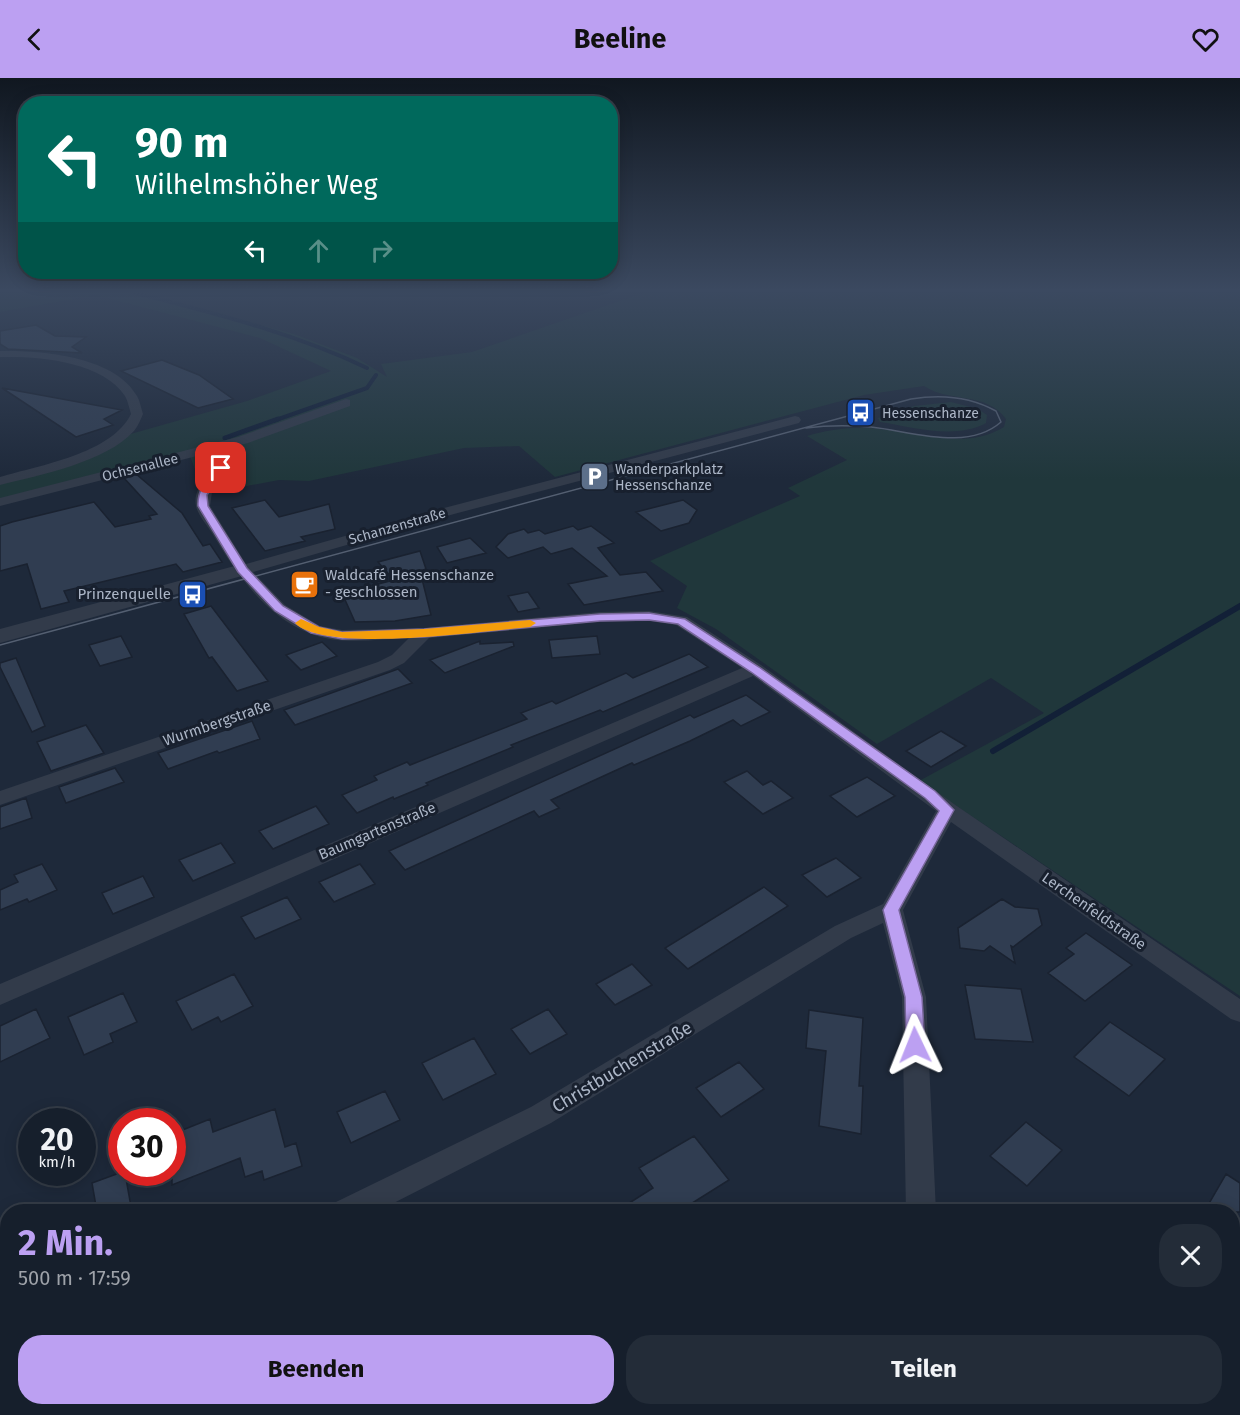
<!DOCTYPE html>
<html lang="de">
<head>
<meta charset="utf-8">
<style>
	:root { --surface:#161f2c; --page:#232c38; --text:#f1f3f6; --muted:#9ea2a9; --line:#353d48; --accent:#bca0f2 }
	body { margin:0; font-family:"Fira Sans",sans-serif; background:var(--page); color:var(--text); height:100vh; display:flex; flex-direction:column; font-size:22px; white-space:nowrap }
	* { box-sizing:border-box; margin:0 }
	p { font-size:20px; color:var(--muted) }
	.icon { flex:none; width:33px; height:33px; fill:none; stroke:currentColor; stroke-width:2; stroke-linecap:round; stroke-linejoin:round }
	.map { position:relative; flex:1; overflow:hidden }
	.drawer { position:absolute; left:0px; top:1126px; width:1240px; height:212px; display:flex; flex-direction:column; background:var(--surface); border-radius:24px 24px 0 0; box-shadow:0 3px 15px #0003,0 0 0 2px var(--line) }
	.drawer>* { flex:none }
	.hud { position:absolute; left:18px; top:18px; width:600px; height:183px; border-radius:24px; box-shadow:0 3px 15px #0003,0 0 0 2px var(--line); background:#00695c; color:#fff; overflow:hidden }
	.speed { position:absolute; left:18px; top:1030px; display:flex; gap:12px; font-size:30px; font-weight:700; text-align:center }
	.speed>* { display:grid; place-content:center; width:78px; height:78px; border-radius:50%; background:var(--surface); box-shadow:0 3px 15px #0003,0 0 0 2px var(--line); line-height:1 }
	.speed small { font-size:15px; font-weight:400 }
	.speed .limit { border:9px solid #d22; background:#fff; color:#111 }
	.pin { position:absolute; display:grid; place-items:center; width:51px; height:51px; color:#fff; margin:-26px; border-radius:12px; box-shadow:0 3px 9px #0006 }
	.me { position:absolute; width:66px; margin:-33px; rotate:358deg; stroke-linejoin:round; filter:drop-shadow(0 0 4px #0008) }
	.turn { display:flex; align-items:center; gap:21px; height:126px; padding:0 18px; font-size:27px }
	.turn .icon { width:78px; height:78px; stroke-width:2.5 }
	.turn b { display:block; font-size:42px; line-height:51px }
	.lanes { display:flex; align-items:center; height:57px; padding:0 18px; background:#0003; justify-content:center; gap:30px; direction:ltr }
	.lanes .off { opacity:.35 }
	.round { display:grid; place-items:center; flex:none; width:63px; height:63px; border-radius:24px; background:var(--page) }
	.summary { display:flex; align-items:center; justify-content:space-between; height:102px; padding:0 18px }
	h1 { font-size:36px; font-weight:700; line-height:45px; color:var(--accent) }
	.action { display:flex; gap:12px; margin-top:auto; padding:12px 18px }
	.action a { flex:1; height:69px; border-radius:24px; background:var(--accent); color:#111; font-size:24px; font-weight:700; line-height:69px; text-align:center }
	.action a+a { background:var(--page); color:var(--text) }
	header { display:flex; justify-content:space-between; align-items:center; height:78px; padding:0 18px; background:var(--accent); color:#111; font-size:27px; font-weight:700 }
	.map>svg:first-child { display:block }
</style>
</head>
<body>
<header><svg class="icon" aria-label="back" viewBox="0 0 24 24"><path d="M15 5l-7 7 7 7"/></svg>Beeline<svg class="icon" aria-label="heart" viewBox="0 0 24 24"><path d="M12 20l-8-8c-3-5 5-10 8-4 3-6 11-1 8 4z"/></svg></header>
<div class="map">
<svg width="1240" height="1337" viewBox="0 0 1240 1337">
	<rect width="100%" height="100%" fill="#1e293a"/>
	<path fill="#20373b" d="M0 214H138L294 256 357 280 387 299 381 286 472 274 646 214H1240V918L919 703 1044 635 991 600 877 666 716 551 677 530 687 508 650 483 800 418 788 410 847 382 807 358C831 351 855 348 881 351 921 355 967 372 1004 349L1006 341C986 313 949 325 924 308L864 317 555 399 519 368 464 370 309 403 279 402 204 416 189 375 0 422V405L86 379 127 357 247 323 331 293 260 260 96 217 0 234Z
		M951 324 978 331 987 337 986 345C955 362 913 349 880 344L878 340 914 328Z"/>
	<g fill="none" stroke-linecap="round" stroke-linejoin="round">
		<path stroke="#122037" stroke-width="4" d="M132 214C212 235 292 254 367 290
			M273 343 367 310 376 297"/>
		<path stroke="#122037" stroke-width="5" d="M225 360 278 341"/>
		<path stroke="#122037" stroke-width="6" d="M993 673 1240 528"/>
		<path stroke="#122037" stroke-width="10" d="M28 1330 33 1337"/>
	</g>
	<path fill="#303d51" stroke="#1a2230" stroke-width="1.5" d="M36 247 55 258 86 259 72 269 82 275 8 271 0 266V253Z
		M162 282 199 297 233 321 198 330 121 293Z
		M2 310 122 332 104 341 113 347 76 359Z
		M136 396 182 435 203 468 210 466 222 484 183 494 176 486 64 513 69 524 41 531 27 486 0 493V448L12 444 94 424 115 449 151 441 149 438 157 436 124 400Z
		M265 422 279 439 329 426 335 451 301 459 305 463 265 473 232 430Z
		M683 422 697 432 689 445 661 453 636 434Z
		M573 448 578 452 591 448 614 465 598 470 620 497 646 494 663 513 584 527 568 506 607 498 572 470 551 476 543 469 508 480 496 469 508 456 524 451 528 455 539 452 545 456Z
		M470 460 486 475 447 485 437 469Z
		M420 473 426 491 420 493 431 537 395 543 355 544 342 515 394 502 378 484Z
		M528 514 539 530 518 534 508 518Z
		M211 528 268 603 237 613 212 579 209 580 184 536Z
		M121 558 132 579 100 588 89 567Z
		M597 558 600 576 552 580 549 562Z
		M480 563V566L513 564 514 568 445 595 430 582Z
		M322 564 337 578 301 592 286 577Z
		M689 576 708 589 603 634 600 632 511 667 513 669 426 705 428 707 394 721 393 719 357 735 342 717 377 702 374 698 407 684 410 687 527 641 521 635 552 623 556 626 626 595 633 600Z
		M16 580 45 648 32 654 0 589V585Z
		M398 591 412 605 295 647 284 632Z
		M746 617 770 634 741 648 733 642 690 663 634 687 632 685 551 722 559 730 539 739 534 733 405 792 389 773 690 637 694 640Z
		M252 643 260 661 219 675 217 673 168 691 158 675Z
		M86 647 104 675 51 693 37 664Z
		M941 653 966 668 931 689 906 673Z
		M115 690 124 704 66 725 59 709Z
		M747 693 763 707 771 703 793 720 763 736 724 704Z
		M867 699 895 718 857 739 830 718Z
		M26 720 32 740 0 751V729Z
		M316 728 329 746 273 771 259 753Z
		M221 765 235 785 193 803 179 782Z
		M836 780 861 800 827 819 802 797Z
		M42 786 57 812 29 824 27 821 0 832V812L18 804 14 797Z
		M360 786 375 806 334 824 319 804Z
		M143 798 154 819 113 836 102 815Z
		M764 809 788 828 688 891 665 870Z
		M287 819 301 841 255 861 241 839Z
		M1002 821 1015 829 1038 831 1042 847 1013 869 1011 868 1015 885 990 868 984 873 960 870 958 850Z
		M1086 855 1132 887 1085 923 1048 895 1074 876 1066 870Z
		M632 886 652 907 615 927 596 906Z
		M234 896 253 928 221 944 218 939 192 952 176 923Z
		M965 907 1021 911 1033 964 975 961Z
		M123 915 137 944 110 956 113 964 84 977 68 939Z
		M36 931 50 960 0 984V948Z
		M548 931 567 956 530 976 511 951Z
		M809 932 863 940 859 1008H863L861 1056 819 1048 826 973 806 970Z
		M1110 944 1165 981 1129 1018 1074 979Z
		M474 960 496 996 443 1022 422 985Z
		M739 984 764 1011 721 1039 696 1010Z
		M385 1013 400 1042 351 1065 337 1034Z
		M275 1031 285 1069 296 1065 302 1088 264 1102 262 1093 245 1099 240 1080 172 1107V1073L184 1069 180 1053 210 1041 213 1054Z
		M1026 1044 1062 1072 1027 1108 990 1078Z
		M694 1058 729 1102 678 1134H615L653 1110 639 1090Z
		M122 1094 125 1095 132 1134H97L92 1105Z
		M1226 1096 1240 1105V1134H1204Z"/>
	<g fill="none" stroke-linecap="round" stroke-linejoin="round">
		<path fill="#323b4a" fill-rule="evenodd" d="M0 273C40 272 115 278 137 318 140 323 141 330 143 336 141 341 138 348 134 353 106 384 40 397 0 407V399C40 387 111 376 131 336 129 330 128 323 125 318 102 283 38 278 0 279Z
			M346 321 350 322V328L248 365 0 428V420L238 359Z
			M795 338 799 339 801 342 799 345 454 436 253 494 285 527 320 548 342 552 424 550 600 534 649 533 687 539 761 587 954 726 1240 921V944L1231 941 951 744 903 832 926 919 936 1134H906L902 919 883 845 851 860 551 1045 376 1134H331L336 1124 531 1029 835 848 883 826 936 733 753 598 0 927V906L742 590 676 547 649 543 600 544 429 560 404 585 390 592 0 727V713L378 584 392 577 409 560C377 561 339 568 309 555 264 537 236 495 212 455 207 447 198 437 196 428 192 409 214 389 226 379H236L238 382 217 403 212 414 210 428 246 486 444 430Z
			M8 1258V1290L0 1293V1261Z
			M737 1330H777L774 1337H734Z
			M909 1330H943V1337H909Z
			M1020 1330H1059L1062 1337H1023Z"/>
		<path fill="#323b4a" fill-rule="evenodd" d="M242 486 249 488 252 492 249 496 0 565V551Z"/>
		<path stroke="#545f71" stroke-width="1.5" d="M0 567 911 321C941 316 969 318 996 333L1001 344C967 374 911 353 871 349 849 347 828 347 806 350"/>
	</g>
	<linearGradient id="sky" x2="0" y2="1"><stop stop-color="#101720"/><stop offset="0.53" stop-color="#3b4960"/><stop offset="1" stop-color="#3b4960" stop-opacity="0"/></linearGradient>
	<rect width="1240" height="401" fill="url(#sky)"/>
	<path fill="#bca0f2" stroke="#7a689d" stroke-width="1.5" d="M217 388 225 390 207 417 208 428 247 490 283 528 319 549 342 554 424 551 600 536 649 535 685 541 759 589 935 713 954 732 899 832 922 919 925 967 922 972 915 974 909 972 906 967 905 919 883 832 939 733 925 720 751 594 678 546 649 542 600 543 424 559 342 561 311 555 275 533 238 494 198 428C197 411 207 401 217 388Z"/>
	<path fill="#f59e0b" d="M301 541 319 549 342 554 424 551 530 542 536 545 530 549C484 553 325 576 295 545Z"/>
	<defs>
		<symbol id="bus-square" viewBox="-11 -11 22 22"><rect x="-9" y="-9" width="18" height="18" rx="4" fill="#1a4fb4" stroke="#18202e"/><path d="M-5-6H5V4H4V6H2V4H-2V6H-4V4H-5ZM-3.5-4V0h7V-4ZM-3.5 1.2v1.5H-2V1.2ZM2 1.2v1.5H3.5V1.2Z" fill="#fff"/></symbol>
		<symbol id="parking-square" viewBox="-11 -11 22 22"><rect x="-9" y="-9" width="18" height="18" rx="4" fill="#5c6f8a" stroke="#18202e"/><path d="M-3.5-5.5H1a3.5 3.5 0 0 1 0 7H-1V5.5H-3.5ZM-1-3.4V-.6H.8a1.4 1.4 0 0 0 0-2.8Z" fill="#fff"/></symbol>
		<symbol id="cafe-square" viewBox="-11 -11 22 22"><rect x="-9" y="-9" width="18" height="18" rx="4" fill="#e8710a" stroke="#18202e"/><path d="M-5.5-4.5H6V0H3Q3 3.5 0 3.5H-2.5Q-5.5 3.5-5.5 0ZM3-3.2v2h1.7v-2ZM-6 4.5H4V6H-6Z" fill="#fff"/></symbol>
	</defs>
	<g fill-rule="evenodd">
		<use href="#bus-square" x="844" y="318" width="33" height="33"/>
		<use href="#parking-square" x="578" y="382" width="33" height="33"/>
		<use href="#cafe-square" x="288" y="490" width="33" height="33"/>
		<use href="#bus-square" x="176" y="500" width="33" height="33"/>
	</g>
	<g text-anchor="middle" stroke-width="6" stroke-linejoin="round" paint-order="stroke">
		<g font-size="14" fill="#acb6c7" stroke="#18202e" text-anchor="start">
			<text x="882" y="340">Hessenschanze</text>
			<text x="615" y="396">Wanderparkplatz<tspan x="615" dy="16">Hessenschanze</tspan></text>
		</g>
		<g font-size="14" fill="#acb6c7" stroke="#18202e">
			<text transform="translate(140 389) rotate(-14)" y="5">Ochsenallee</text>
			<text transform="translate(397 448) rotate(-16)" y="5">Schanzenstraße</text>
		</g>
		<g font-size="15" fill="#acb6c7" stroke="#18202e" text-anchor="start">
			<text x="325" y="502">Waldcafé Hessenschanze<tspan x="325" dy="17">- geschlossen</tspan></text>
			<text x="171" y="521" text-anchor="end">Prinzenquelle</text>
		</g>
		<g font-size="15" fill="#acb6c7" stroke="#18202e">
			<text transform="translate(217 645) rotate(-19)" y="5">Wurmbergstraße</text>
			<text transform="translate(377 753) rotate(-23)" y="5">Baumgartenstraße</text>
			<text transform="translate(1094 833) rotate(35)" y="5">Lerchenfeldstraße</text>
		</g>
		<g font-size="18" fill="#acb6c7" stroke="#18202e">
			<text transform="translate(622 989) rotate(-31)" y="6">Christbuchenstraße</text>
		</g>
	</g>
</svg>
<div class="speed"><div>20<small>km/h</small></div><div class="limit">30</div></div>
<div class="pin" style="left:221px;top:390px;background:#d93025"><svg class="icon" aria-label="arrive" viewBox="0 0 24 24"><path d="M6 21V4h12l-3 4 3 4H6"/></svg></div>
<svg class="me" style="left:915px;top:967px" viewBox="-20 -20 40 40"><path d="M0-17L14 15 0 8-14 15z" fill="#bca0f2" stroke="#fff" stroke-width="4"/></svg>
<div class="hud">
<div class="turn"><svg class="icon" aria-label="left" viewBox="0 0 24 24"><path d="M17 20v-9H6M10 6l-5 5 5 5"/></svg><div><b>90 m</b>Wilhelmshöher Weg</div></div>
<div class="lanes"><svg class="icon" aria-label="left" viewBox="0 0 24 24"><path d="M17 20v-9H6M10 6l-5 5 5 5"/></svg><svg class="icon off" aria-label="ahead" viewBox="0 0 24 24"><path d="M12 20V5M6 11l6-6 6 6"/></svg><svg class="icon off" aria-label="right" viewBox="0 0 24 24"><path d="M7 20v-9h11M14 6l5 5-5 5"/></svg></div>
</div>
<section class="drawer">
<div class="summary"><div><h1>2 Min.</h1><p>500 m · 17:59</p></div><a class="round"><svg class="icon" aria-label="close" viewBox="0 0 24 24"><path d="M6 6l12 12M18 6L6 18"/></svg></a></div>
<div class="action"><a>Beenden</a><a>Teilen</a></div>
</section>
</div>
</body>
</html>
